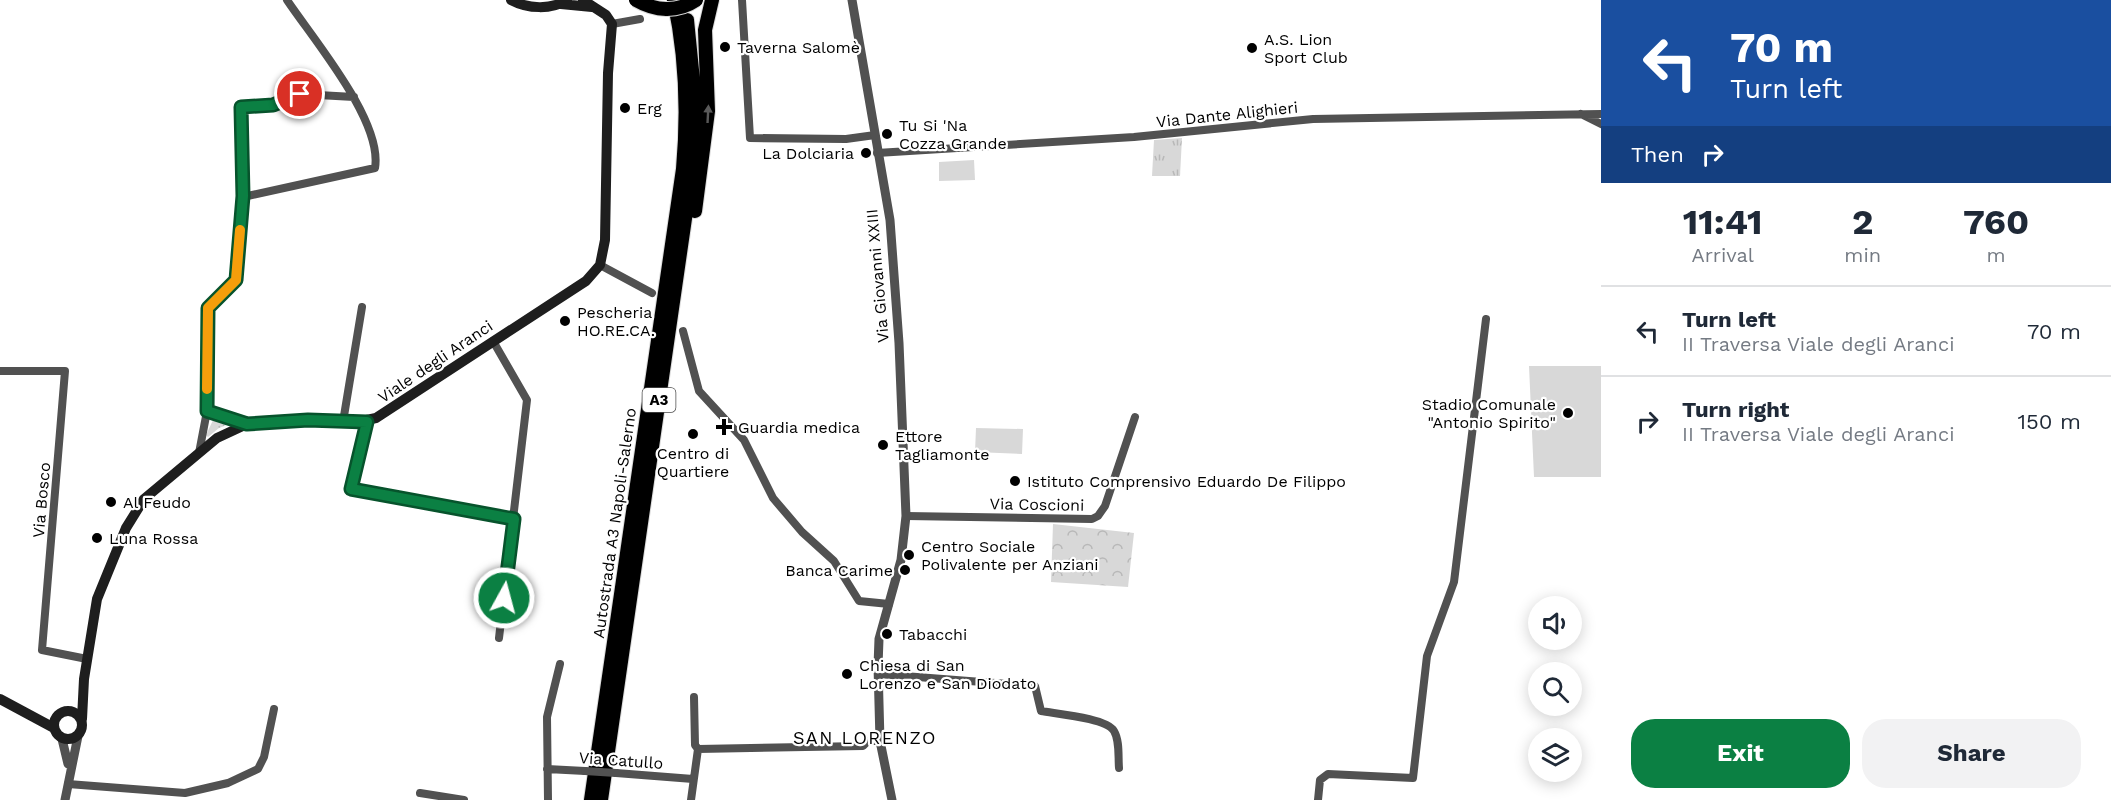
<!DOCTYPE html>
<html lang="en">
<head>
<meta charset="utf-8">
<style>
	:root { --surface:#fff; --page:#f2f2f3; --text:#1f2937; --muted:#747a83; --line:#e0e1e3; --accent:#0b8043 }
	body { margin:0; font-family:"Work Sans",sans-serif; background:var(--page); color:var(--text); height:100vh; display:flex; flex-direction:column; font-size:22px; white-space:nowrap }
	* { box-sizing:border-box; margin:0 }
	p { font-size:20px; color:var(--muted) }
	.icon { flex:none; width:33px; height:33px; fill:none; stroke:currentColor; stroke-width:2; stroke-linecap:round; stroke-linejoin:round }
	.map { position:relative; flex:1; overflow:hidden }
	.sheet { display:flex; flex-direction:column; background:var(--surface); width:510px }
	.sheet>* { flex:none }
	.hud { background:#1a4fa0; color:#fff; overflow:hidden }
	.controls { position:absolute; left:1528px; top:596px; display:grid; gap:12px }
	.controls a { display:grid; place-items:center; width:54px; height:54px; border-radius:50%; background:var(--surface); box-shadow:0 3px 15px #0003; font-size:30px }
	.pin { position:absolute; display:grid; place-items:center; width:51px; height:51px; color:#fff; margin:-26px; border:3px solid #fff; border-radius:50%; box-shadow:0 2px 6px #0007 }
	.me { position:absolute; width:66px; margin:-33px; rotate:7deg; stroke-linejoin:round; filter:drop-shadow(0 0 4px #0008) }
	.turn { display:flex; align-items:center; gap:21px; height:126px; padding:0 30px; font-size:27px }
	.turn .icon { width:78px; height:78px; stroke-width:2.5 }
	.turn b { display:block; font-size:42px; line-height:51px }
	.then { display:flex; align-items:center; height:57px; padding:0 30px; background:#0003; gap:12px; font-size:22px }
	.eta { display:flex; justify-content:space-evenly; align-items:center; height:102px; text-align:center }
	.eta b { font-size:36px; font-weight:700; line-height:42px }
	.action { display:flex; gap:12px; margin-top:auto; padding:12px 30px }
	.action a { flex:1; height:69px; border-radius:24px; background:var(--accent); color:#fff; font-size:24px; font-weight:700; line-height:69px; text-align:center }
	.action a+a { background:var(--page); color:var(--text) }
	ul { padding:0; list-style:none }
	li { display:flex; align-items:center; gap:18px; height:90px; padding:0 30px; border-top:2px solid var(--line) }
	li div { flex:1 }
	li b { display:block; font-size:22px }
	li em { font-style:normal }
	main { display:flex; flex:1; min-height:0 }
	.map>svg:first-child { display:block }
</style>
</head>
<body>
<main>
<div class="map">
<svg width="1601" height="800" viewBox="0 0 1601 800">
	<defs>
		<pattern id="grass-tufts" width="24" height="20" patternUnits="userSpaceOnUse" patternTransform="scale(1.5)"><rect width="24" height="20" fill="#d8d8d8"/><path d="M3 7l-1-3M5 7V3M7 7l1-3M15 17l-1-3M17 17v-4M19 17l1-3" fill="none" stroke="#b8b8b8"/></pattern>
		<pattern id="park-crowns" width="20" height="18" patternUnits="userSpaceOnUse" patternTransform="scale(1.5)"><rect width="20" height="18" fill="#d8d8d8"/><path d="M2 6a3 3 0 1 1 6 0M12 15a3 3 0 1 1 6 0" fill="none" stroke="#b8b8b8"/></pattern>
	</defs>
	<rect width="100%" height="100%" fill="#fff"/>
	<path fill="url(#grass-tufts)" d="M1182 138 1180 176H1152L1154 140Z
		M214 418 216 417 234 422 219 428 208 437 206 435Z"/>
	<path fill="url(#park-crowns)" d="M1053 524 1134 533 1128 587 1051 582Z"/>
	<path fill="#d8d8d8" d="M974 160 975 180 939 181V162Z
		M1529 366H1601V477H1534Z
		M976 428 1023 429 1022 454 975 452Z"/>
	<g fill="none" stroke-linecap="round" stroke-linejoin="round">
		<defs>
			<path id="motorway" d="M695 211 708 111 705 30 712 0
				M591 800 683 169C688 113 686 55 674 0
				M601 800 692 170 695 100 687 20"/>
		</defs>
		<use href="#motorway" stroke="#dbdbdb" stroke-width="16"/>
		<path stroke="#515151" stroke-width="8" d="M742 0 750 138 846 139 875 135
			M612 24 640 19
			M1581 114 1601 124
			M877 153 1134 137 1313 119 1601 114
			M243 197 241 107 273 105 300 94 354 97
			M600 265 652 293
			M683 331 699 391 744 440 773 498 802 532 834 561 859 601 889 604
			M493 341 527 400 499 638
			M0 371H65L42 650 87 659
			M207 411 208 308 236 280 243 197 375 168C383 121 313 39 287 0
			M343 422 362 307
			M367 422 350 489 514 519
			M199 453 207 411 247 424
			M906 516 1092 519 1098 516 1105 506 1135 417
			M878 674 1035 686 1041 711C1057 714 1106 718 1114 731 1120 741 1118 757 1119 768
			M694 697 695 745 698 749
			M547 769 585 771
			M616 773 693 779
			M68 784 185 793 228 783 258 769 264 757 274 709
			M420 793 464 800
			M548 800 547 717 560 664
			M691 800 698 749 863 746 868 741H880
			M1318 800 1320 780 1328 774 1413 778 1427 656 1454 582 1486 319"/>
		<path stroke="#515151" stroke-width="9" d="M852 0 890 220 899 343 906 516 901 560 879 639 878 666 880 741 892 800
			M62 739 68 764
			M65 800 78 736"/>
		<path stroke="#1e1e1e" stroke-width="10" d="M511 0C528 9 551 10 567 0
			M561 4 592 7
			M0 699 54 728
			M54 725a14 14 0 1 1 28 0a14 14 0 1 1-28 0Z
			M82 719 84 679 97 599 126 528 144 499 217 438 247 424 308 420 352 423 376 418 586 281 600 265 605 240 608 73 612 24 606 15 583 0"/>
		<use href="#motorway" stroke="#000" stroke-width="14"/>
		<defs>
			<path id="motorway-bridge" d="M636 0C655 11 677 13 696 0"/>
		</defs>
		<use href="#motorway-bridge" stroke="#dbdbdb" stroke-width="16" stroke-linecap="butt"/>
		<path stroke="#515151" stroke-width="8" d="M585 771 616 773"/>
		<use href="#motorway-bridge" stroke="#000" stroke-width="14"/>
	</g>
	<defs><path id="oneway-solid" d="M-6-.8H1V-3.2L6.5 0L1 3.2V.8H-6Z" transform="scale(1.5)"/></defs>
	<use fill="#595959" href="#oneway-solid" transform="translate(708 114) rotate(-87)"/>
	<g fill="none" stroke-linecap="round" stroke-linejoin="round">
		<defs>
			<path id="route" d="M300 94 273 105 241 107 243 196 236 280 208 308 207 411 247 424 308 420 367 422 351 489 514 519 504 598"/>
		</defs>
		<use href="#route" stroke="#07532c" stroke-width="15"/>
		<use href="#route" stroke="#0b8043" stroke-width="10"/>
		<path stroke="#f59e0b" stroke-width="10" d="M207 389 208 308 236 280 240 230"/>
	</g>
	<g fill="#000" stroke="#fff" stroke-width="2">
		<circle cx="725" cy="47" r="6"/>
		<circle cx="1252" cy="48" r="6"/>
		<circle cx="625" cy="108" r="6"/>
		<circle cx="887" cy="134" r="6"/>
		<circle cx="866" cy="153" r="6"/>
		<circle cx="565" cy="321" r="6"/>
		<circle cx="1568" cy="413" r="6"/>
		<path d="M721 418h6v6h6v6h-6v6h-6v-6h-6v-6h6z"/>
		<circle cx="693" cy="434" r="6"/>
		<circle cx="883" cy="445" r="6"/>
		<circle cx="1015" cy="481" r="6"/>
		<circle cx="111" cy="502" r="6"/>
		<circle cx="97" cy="538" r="6"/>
		<circle cx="909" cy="555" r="6"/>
		<circle cx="905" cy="570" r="6"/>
		<circle cx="887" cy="634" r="6"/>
		<circle cx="847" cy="674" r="6"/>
	</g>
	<g text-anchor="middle" stroke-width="4.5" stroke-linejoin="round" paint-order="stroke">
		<rect fill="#fff" stroke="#4c4c4c" stroke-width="1.5" x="642.5" y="388" width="33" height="24" rx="4.5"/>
		<g font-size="15" font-weight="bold" fill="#000">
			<text x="659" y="405">A3</text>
		</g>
		<g font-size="16" fill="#000" stroke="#fff" text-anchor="start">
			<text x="1264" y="45">A.S. Lion<tspan x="1264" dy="18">Sport Club</tspan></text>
			<text x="737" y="53">Taverna Salomè</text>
			<text x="637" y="114">Erg</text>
			<text x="899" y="131">Tu Si 'Na<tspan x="899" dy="18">Cozza Grande</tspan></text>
			<text x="854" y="159" text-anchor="end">La Dolciaria</text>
			<text x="577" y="318">Pescheria<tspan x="577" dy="18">HO.RE.CA.</tspan></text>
			<text x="1556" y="410" text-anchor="end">Stadio Comunale<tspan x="1556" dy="18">"Antonio Spirito"</tspan></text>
			<text x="738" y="433">Guardia medica</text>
			<text x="895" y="442">Ettore<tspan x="895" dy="18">Tagliamonte</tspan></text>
			<text x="693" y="459" text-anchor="middle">Centro di<tspan x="693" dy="18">Quartiere</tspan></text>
			<text x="1027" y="487">Istituto Comprensivo Eduardo De Filippo</text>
			<text x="123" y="508">Al Feudo</text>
			<text x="109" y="544">Luna Rossa</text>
			<text x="921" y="552">Centro Sociale<tspan x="921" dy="18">Polivalente per Anziani</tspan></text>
			<text x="893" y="576" text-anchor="end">Banca Carime</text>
			<text x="899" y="640">Tabacchi</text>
			<text x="859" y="671">Chiesa di San<tspan x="859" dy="18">Lorenzo e San Diodato</tspan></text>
		</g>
		<g font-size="16" fill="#000" stroke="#fff">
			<text transform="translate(1227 114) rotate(-6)" y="6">Via Dante Alighieri</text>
			<text transform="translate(877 276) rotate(-95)" y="6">Via Giovanni XXIII</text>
			<text transform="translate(435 361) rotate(-34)" y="6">Viale degli Aranci</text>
			<text transform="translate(41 500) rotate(-85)" y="6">Via Bosco</text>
			<text transform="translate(1037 504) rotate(1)" y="6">Via Coscioni</text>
			<text transform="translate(614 523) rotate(-82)" y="6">Autostrada A3 Napoli-Salerno</text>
			<text transform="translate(621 760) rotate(4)" y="6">Via Catullo</text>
		</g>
		<g font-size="18" letter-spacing="1.5" fill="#000" stroke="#fff">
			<text x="865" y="744">SAN LORENZO</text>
		</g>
	</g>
</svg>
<div class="controls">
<a><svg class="icon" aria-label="sound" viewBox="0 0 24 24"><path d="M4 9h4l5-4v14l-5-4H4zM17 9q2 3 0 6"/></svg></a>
<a><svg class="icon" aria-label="search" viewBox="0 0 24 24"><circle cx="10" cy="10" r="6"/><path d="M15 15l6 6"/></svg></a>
<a><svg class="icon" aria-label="layers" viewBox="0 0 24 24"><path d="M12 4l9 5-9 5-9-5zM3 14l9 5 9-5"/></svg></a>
</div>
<div class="pin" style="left:300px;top:94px;background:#d93025"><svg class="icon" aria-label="arrive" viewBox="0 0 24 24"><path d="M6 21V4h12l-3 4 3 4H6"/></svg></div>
<svg class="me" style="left:504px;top:598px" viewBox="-20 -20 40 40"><circle r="17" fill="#0b8043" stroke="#fff" stroke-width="3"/><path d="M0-11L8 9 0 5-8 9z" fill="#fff"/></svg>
</div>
<section class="sheet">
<div class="hud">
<div class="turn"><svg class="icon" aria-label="left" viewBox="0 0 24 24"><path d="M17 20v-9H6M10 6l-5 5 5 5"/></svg><div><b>70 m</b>Turn left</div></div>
<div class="then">Then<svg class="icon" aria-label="right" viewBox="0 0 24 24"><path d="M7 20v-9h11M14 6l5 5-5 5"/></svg></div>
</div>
<div class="eta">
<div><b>11:41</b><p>Arrival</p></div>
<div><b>2</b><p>min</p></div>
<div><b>760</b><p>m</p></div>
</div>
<ul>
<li><svg class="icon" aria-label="left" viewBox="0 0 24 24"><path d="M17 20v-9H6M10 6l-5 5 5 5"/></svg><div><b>Turn left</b><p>II Traversa Viale degli Aranci</p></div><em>70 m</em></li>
<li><svg class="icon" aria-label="right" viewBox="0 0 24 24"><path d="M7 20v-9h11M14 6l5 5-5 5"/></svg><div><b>Turn right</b><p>II Traversa Viale degli Aranci</p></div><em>150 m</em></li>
</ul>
<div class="action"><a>Exit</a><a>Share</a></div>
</section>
</main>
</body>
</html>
